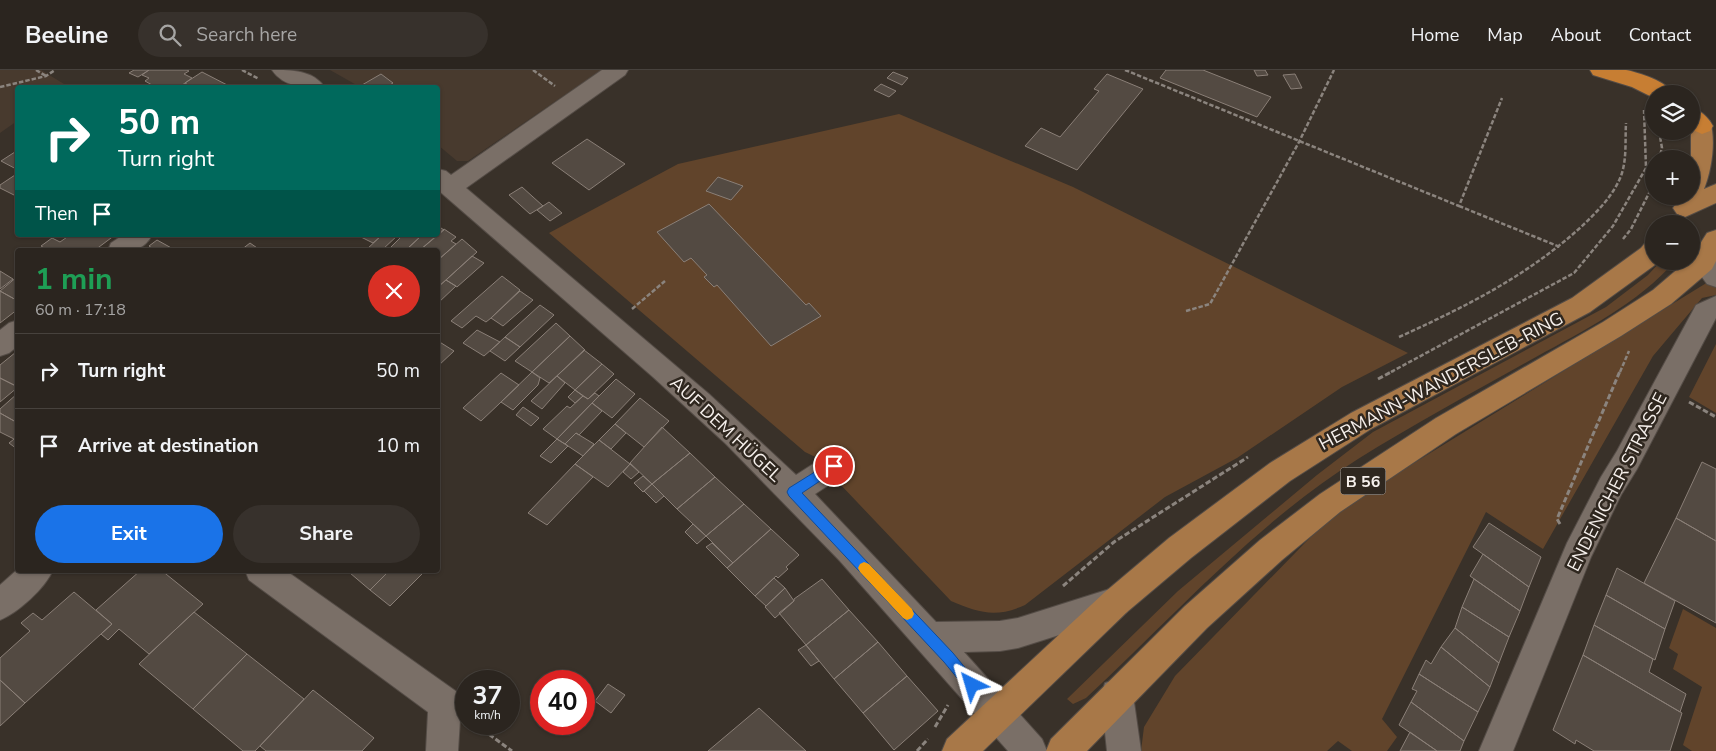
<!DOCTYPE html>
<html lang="en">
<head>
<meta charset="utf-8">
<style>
	:root { --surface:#2b251f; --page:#37312c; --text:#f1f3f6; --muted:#a6a5a4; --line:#47423d; --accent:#1a73e8 }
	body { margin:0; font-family:"Nunito Sans",sans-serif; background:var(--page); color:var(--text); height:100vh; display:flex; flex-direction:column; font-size:19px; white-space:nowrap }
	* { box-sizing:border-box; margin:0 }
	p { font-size:16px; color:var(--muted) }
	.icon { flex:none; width:28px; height:28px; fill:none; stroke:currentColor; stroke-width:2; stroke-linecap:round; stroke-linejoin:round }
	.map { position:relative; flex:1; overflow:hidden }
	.sheet { position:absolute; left:15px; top:178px; width:425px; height:325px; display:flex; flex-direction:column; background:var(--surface); border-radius:5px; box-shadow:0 1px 4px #0004,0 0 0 1px var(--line) }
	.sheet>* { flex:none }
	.guide { position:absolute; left:15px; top:15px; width:425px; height:152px; border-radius:5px; box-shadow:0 1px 4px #0004,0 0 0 1px var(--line); background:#00695c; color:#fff; overflow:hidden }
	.tools { position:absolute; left:1645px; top:15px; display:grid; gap:10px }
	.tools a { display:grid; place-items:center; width:55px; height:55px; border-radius:50%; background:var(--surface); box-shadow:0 1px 4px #0004,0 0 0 1px var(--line); font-size:25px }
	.speed { position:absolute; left:455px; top:600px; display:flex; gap:10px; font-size:25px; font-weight:700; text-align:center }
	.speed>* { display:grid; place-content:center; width:65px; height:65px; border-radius:50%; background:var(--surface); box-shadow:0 1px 4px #0004,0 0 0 1px var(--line); line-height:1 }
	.speed small { font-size:12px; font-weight:400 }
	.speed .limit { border:8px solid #d22; background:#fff; color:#111 }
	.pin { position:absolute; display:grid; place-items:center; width:42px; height:42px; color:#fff; margin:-21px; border:2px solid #fff; border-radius:50%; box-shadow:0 1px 5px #0007 }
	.me { position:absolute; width:55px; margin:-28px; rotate:320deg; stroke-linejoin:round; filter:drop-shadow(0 0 4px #0008) }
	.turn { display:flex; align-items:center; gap:18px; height:105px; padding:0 20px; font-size:22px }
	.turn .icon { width:65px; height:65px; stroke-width:2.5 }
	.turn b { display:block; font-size:35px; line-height:42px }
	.then { display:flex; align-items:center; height:48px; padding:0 20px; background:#0003; gap:10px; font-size:19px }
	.round { display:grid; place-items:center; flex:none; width:52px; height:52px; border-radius:26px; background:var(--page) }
	.overview { display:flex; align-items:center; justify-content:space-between; height:85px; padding:0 20px }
	h1 { font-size:30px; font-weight:700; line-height:38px; color:#1e9e55 }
	.primary-button { display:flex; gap:10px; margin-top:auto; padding:10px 20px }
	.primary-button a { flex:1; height:58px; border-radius:30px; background:var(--accent); color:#fff; font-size:20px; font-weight:700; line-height:58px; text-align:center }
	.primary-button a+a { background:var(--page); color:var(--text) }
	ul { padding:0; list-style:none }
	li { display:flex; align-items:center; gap:15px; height:75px; padding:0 20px; border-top:1px solid var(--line) }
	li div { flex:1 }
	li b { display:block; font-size:19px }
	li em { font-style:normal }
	header { display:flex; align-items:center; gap:30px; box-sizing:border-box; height:70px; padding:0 25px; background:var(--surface); border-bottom:1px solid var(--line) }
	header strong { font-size:24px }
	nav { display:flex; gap:28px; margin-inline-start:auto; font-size:18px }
	.search { width:350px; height:45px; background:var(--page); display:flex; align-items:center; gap:12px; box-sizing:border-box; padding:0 18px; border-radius:28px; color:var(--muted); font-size:19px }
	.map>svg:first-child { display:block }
</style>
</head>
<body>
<header>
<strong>Beeline</strong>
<div class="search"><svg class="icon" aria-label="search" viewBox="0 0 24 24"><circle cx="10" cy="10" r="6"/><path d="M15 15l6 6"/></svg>Search here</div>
<nav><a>Home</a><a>Map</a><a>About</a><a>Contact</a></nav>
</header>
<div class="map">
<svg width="1716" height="681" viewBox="0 0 1716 681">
	<rect width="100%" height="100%" fill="#393129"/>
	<path fill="#483a2e" d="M0 0H41L69 17 18 18 17 51 0 63Z
		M330 0H601L468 91H457L438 75V18L360 17Z"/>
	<path fill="#61442b" d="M899 44 1073 117 1408 283 1342 317 1237 388 1165 427 1025 535C996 548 979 543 951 531L839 413 834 396 805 382 549 163 678 94Z
		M1661 191H1675C1639 233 1583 261 1536 287 1477 320 1416 353 1358 389 1256 453 1174 546 1086 628L1073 634 1067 629 1178 521 1317 405 1373 362 1606 237 1648 205Z
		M1708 212 1716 215V225L1702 228 1653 286 1543 479 1486 442 1382 649 1397 667 1387 681H1352L1338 671 1327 681H1141L1144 657 1175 606 1336 441Z
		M1716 274V343L1689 327Z
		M1683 539 1716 558V681H1692L1683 675 1702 617 1673 599 1678 584 1669 578Z"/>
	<path fill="#534a42" stroke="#8a7f77" d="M134 0H149L138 7 129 3Z
		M149 0H187L189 1 184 4 192 8 178 18H149L152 15 145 11 149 8 142 5Z
		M1166 0H1203L1271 27 1257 47 1160 8Z
		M1254 0H1265L1268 5 1257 6Z
		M202 2 233 18H193L185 13Z
		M893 2 908 8 902 15 887 8Z
		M381 4 393 13 385 18H365L362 15Z
		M1107 4 1143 19 1077 100 1025 76 1041 58 1060 67 1099 21 1094 19Z
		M1295 4 1302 18 1291 19 1283 5Z
		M881 14 896 21 889 27 874 20Z
		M587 69 625 94 589 120 552 93Z
		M18 80V100L1 91Z
		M18 103V127L0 118V115Z
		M718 107 743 116 731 130 706 121Z
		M522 117 543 136 530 144 509 125Z
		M549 132 562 143 550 151 537 140Z
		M709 134 806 235 809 233 821 246 771 276 717 215 714 217 704 207 707 205 691 188 684 192 657 162Z
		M438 156 444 160 420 180H406L422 165H438Z
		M444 159 456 167 451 171 456 174 438 190V180H420Z
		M70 165H115L95 180H48L41 176 52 168 60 172Z
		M357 165H382L373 173Z
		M382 165H398L382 180H366Z
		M403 165H422L406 180 389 179Z
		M462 169 477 182 438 217V190Z
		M157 170 175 180H155L149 176Z
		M250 173 260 180H241Z
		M472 186 484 193 457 217 446 210Z
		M0 201 13 209 0 219Z
		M18 206V231L0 221Z
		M502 206 520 220 491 248 486 252 476 246 462 258 451 251Z
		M446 210 456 216 438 233V217Z
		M0 221 18 231V239L0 253Z
		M520 221 533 230 503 256 491 248Z
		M540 235 554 245 520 277 505 267Z
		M556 253 570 266 532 302 515 291Z
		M477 260 500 272 484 286 463 273Z
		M570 266 585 280 549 313 532 302Z
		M505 267 520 277 505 291 490 281Z
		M438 271 454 281 438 296Z
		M584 280 602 294 575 320 557 306Z
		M16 282 18 283V314L16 316 0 308V295Z
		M602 294 614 304 588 329 575 320Z
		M532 302 540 308 538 315 513 340 501 332Z
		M501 303 519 315 481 351 463 338Z
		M557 306 565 313 542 339 531 331Z
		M0 308 18 317 0 332Z
		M616 309 635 324 612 348 592 333Z
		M575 320 583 326 575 333 568 327Z
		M18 323V348L14 351 0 343V339Z
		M595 323 599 326 557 369 543 359 567 336 570 338 583 326 588 329Z
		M640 328 669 351 644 377 615 354Z
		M592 333 602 341 579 365 576 363 565 374 557 369Z
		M523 337 539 348 531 356 516 345Z
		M0 343 18 353V366L14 369 0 362Z
		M615 354 626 363 611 379 599 370Z
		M662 357 690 383 652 414 630 393Z
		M576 363 594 374 583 386 565 374Z
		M18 366V379H17L9 373Z
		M557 369 568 376 551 393 540 386Z
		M599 370 630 394 608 417 575 394Z
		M690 383 715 407 677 439 652 414Z
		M1702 392 1716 399V471L1676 448Z
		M575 394 593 407 547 455 528 443Z
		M630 394 639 402 631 409 623 402Z
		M643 406 652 414 643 422 634 413Z
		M715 407 744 434 706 466 677 439Z
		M652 414 664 426 656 433 644 421Z
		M744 434 771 459 733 493 706 466Z
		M1676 448 1716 471V553L1644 513Z
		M1489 453 1541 487 1529 517 1473 477Z
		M693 454 706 466 697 474 685 462Z
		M771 459 799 485 786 497 788 499 778 508 776 506 755 526 727 498Z
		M712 473 733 493 727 498 706 477Z
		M1483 484 1529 517 1520 541 1470 506Z
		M1617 498 1675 531 1665 559 1606 525Z
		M141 500H161L203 534 149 584 119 559 108 570 101 564 112 554 96 540Z
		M353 500H390L370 520 350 503Z
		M390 500H426L390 536 370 520Z
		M774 508 785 518 766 536 755 526Z
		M822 509 849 540 806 575 779 543 794 531V529Z
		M1474 509 1520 541 1509 567 1462 537Z
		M785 518 794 531 775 548 765 537Z
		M74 522 112 554 25 633 0 610V588L30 561 21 553 33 543 42 550Z
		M1606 525 1665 559 1655 590 1594 555Z
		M1462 537 1509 567 1499 593 1455 558Z
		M849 540 878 572 834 609 806 575Z
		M194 542 247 584 193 639 139 594Z
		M1594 555 1653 589 1649 602 1686 624 1680 642 1583 585Z
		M1455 558 1499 593 1490 617 1441 577Z
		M878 572 907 606 863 643 834 609Z
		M806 575 819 591 811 596 798 580Z
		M1441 577 1490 617 1478 642 1419 604 1426 590 1431 594Z
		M247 584 304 629 255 681H243L193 639Z
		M1583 585 1682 643 1670 681H1594L1576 670 1575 674 1553 660Z
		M1419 604 1478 642 1464 671 1411 632 1417 621 1412 619Z
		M907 606 938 641 894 680 863 643Z
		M0 610 25 633 0 656Z
		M608 614 625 625 611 643 595 631Z
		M313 620 374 668 362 681H266L260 676Z
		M1411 632 1464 671 1460 681H1437L1399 655Z
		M759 638 806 681H708Z
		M559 654H578L570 665 558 656Z
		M1410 662 1437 681H1400Z"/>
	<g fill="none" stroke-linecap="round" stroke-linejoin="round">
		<defs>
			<path id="minor" d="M272 0C291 0 314 0 325 18 307 18 284 18 272 0Z
				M602 0H628L625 5 466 118 709 324 796 405 824 387 834 383 844 387 848 396 844 405 815 424 936 552 1000 551 1018 548 1116 517 1127 522 1131 532 1127 542 1116 547 1018 578 1000 581 964 582 1042 669 1047 681H1008L839 490 726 374 653 307 438 120V99L446 101 451 105Z
				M123 165H152C142 184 127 180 108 180L111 173Z
				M1703 183 1712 185 1716 190V217L1707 214 1691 192 1694 185Z
				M1716 226V248L1637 399 1621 425 1591 487 1513 681H1479L1567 473 1601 407 1617 381 1696 235Z
				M18 250V276L9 283 0 286V260L9 253Z
				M18 499 53 500C45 518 18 543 0 550V515Z
				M245 500H285L457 622 461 634 458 681H426L428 642 249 510Z
				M1117 609 1129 613 1133 625 1141 681H1107L1101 625 1105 613Z"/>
			<path id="major" d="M1702 48 1710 51C1716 70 1712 99 1704 119L1716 114V133L1685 147 1677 144 1673 138 1677 132 1683 129 1681 126H1691V55L1694 51Z
				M1716 160V191L1712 199 1671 234 1621 266 1456 364 1340 442 1282 490 1207 558 1087 681H1046L1051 669 1185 536 1260 470 1320 424 1436 348 1603 252 1653 220 1687 191H1691V188L1707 163Z
				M1654 171V191L1659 192 1590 242 1371 359 1290 411 1191 488 1127 542 983 681H942L947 669 1105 522 1169 468 1270 393 1351 343 1572 228 1641 178 1645 173Z"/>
			<path id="highway" d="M1590 0C1602 0 1615 0 1626 0 1640 3 1666 11 1674 24H1654V28L1632 17 1593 5Z
				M1691 38C1701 40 1708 47 1713 56L1710 61 1702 64 1691 59Z"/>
		</defs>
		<use href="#minor" stroke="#544c46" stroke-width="2"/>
		<use href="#major" stroke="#544c46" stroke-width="2"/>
		<use href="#highway" stroke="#544c46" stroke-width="2"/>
		<path stroke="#8b847e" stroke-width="2.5" stroke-dasharray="4.5 2" stroke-linecap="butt" d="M36 0 46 6
			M242 0 259 9
			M533 0 555 16
			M1125 0 1459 136 1502 28
			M0 17 46 6 55 0
			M1659 61 1662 78 1659 89
			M1459 136 1560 177
			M1623 169 1631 159 1654 113
			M632 239 665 211
			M1186 241 1210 234 1299 72 1334 0
			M1399 267C1465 237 1527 206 1581 157 1597 142 1613 126 1621 106 1627 89 1625 71 1626 53
			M1391 302 1574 203 1613 156 1646 98 1644 40
			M1620 302 1629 281"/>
		<path stroke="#8b847e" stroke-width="3" stroke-dasharray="5.5 2.5" stroke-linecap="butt" d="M1378 309 1393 301
			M1689 332 1716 347
			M1560 454 1557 449 1620 301
			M1063 516 1114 472 1248 387
			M476 655 512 681
			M935 657 948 635
			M917 681 928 669"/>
		<use href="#minor" fill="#7a6f67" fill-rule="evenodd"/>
		<use href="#major" fill="#a87848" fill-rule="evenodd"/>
		<use href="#highway" fill="#c77e33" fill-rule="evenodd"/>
	</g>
	<path fill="#1a73e8" stroke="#114b97" d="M834 390 838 392 840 396 838 399 802 423 953 583 976 611 978 615 976 620 972 622 967 620 944 592 789 426 787 422 789 418Z"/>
	<path fill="#f59e0b" d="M864 492 869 494 912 539 914 544 912 548 907 550 903 548 860 502 858 498 860 494Z"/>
	<g text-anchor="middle" stroke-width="5" stroke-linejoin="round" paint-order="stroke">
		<rect fill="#2f271f" stroke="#bab4ae" stroke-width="1" x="1340.5" y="397.5" width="45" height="27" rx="4"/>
		<g font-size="16" font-weight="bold" fill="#f6f0ec">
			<text x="1363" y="417">B 56</text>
		</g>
		<g font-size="18" fill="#f6f0ec" stroke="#2f271f">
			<text transform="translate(1441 311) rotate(-28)" y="6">HERMANN-WANDERSLEB-RING</text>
			<text transform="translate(726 359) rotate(43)" y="6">AUF DEM HÜGEL</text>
			<text transform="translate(1617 412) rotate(-63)" y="6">ENDENICHER STRASSE</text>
		</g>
	</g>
</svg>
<div class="tools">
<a><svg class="icon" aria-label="layers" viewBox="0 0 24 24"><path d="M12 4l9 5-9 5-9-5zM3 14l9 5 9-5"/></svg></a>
<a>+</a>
<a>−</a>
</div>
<div class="speed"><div>37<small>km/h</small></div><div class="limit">40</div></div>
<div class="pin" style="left:834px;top:396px;background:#d93025"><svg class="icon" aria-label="arrive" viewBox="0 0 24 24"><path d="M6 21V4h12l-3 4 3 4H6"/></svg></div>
<svg class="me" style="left:972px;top:615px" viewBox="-20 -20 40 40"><path d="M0-17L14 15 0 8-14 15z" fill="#1a73e8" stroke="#fff" stroke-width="4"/></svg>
<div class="guide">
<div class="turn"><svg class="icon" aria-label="right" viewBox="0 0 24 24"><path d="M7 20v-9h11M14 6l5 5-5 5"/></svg><div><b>50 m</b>Turn right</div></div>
<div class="then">Then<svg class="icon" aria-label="arrive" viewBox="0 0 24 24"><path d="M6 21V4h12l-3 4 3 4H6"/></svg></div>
</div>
<section class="sheet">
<div class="overview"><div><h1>1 min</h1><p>60 m · 17:18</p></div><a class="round" style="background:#d93025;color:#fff"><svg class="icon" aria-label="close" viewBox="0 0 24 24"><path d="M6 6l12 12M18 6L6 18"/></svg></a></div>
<ul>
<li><svg class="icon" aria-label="right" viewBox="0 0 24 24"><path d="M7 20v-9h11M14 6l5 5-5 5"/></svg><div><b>Turn right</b></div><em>50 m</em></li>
<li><svg class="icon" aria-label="arrive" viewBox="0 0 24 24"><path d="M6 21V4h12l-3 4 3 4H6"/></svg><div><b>Arrive at destination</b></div><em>10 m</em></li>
</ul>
<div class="primary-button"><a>Exit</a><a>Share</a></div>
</section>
</div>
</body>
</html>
